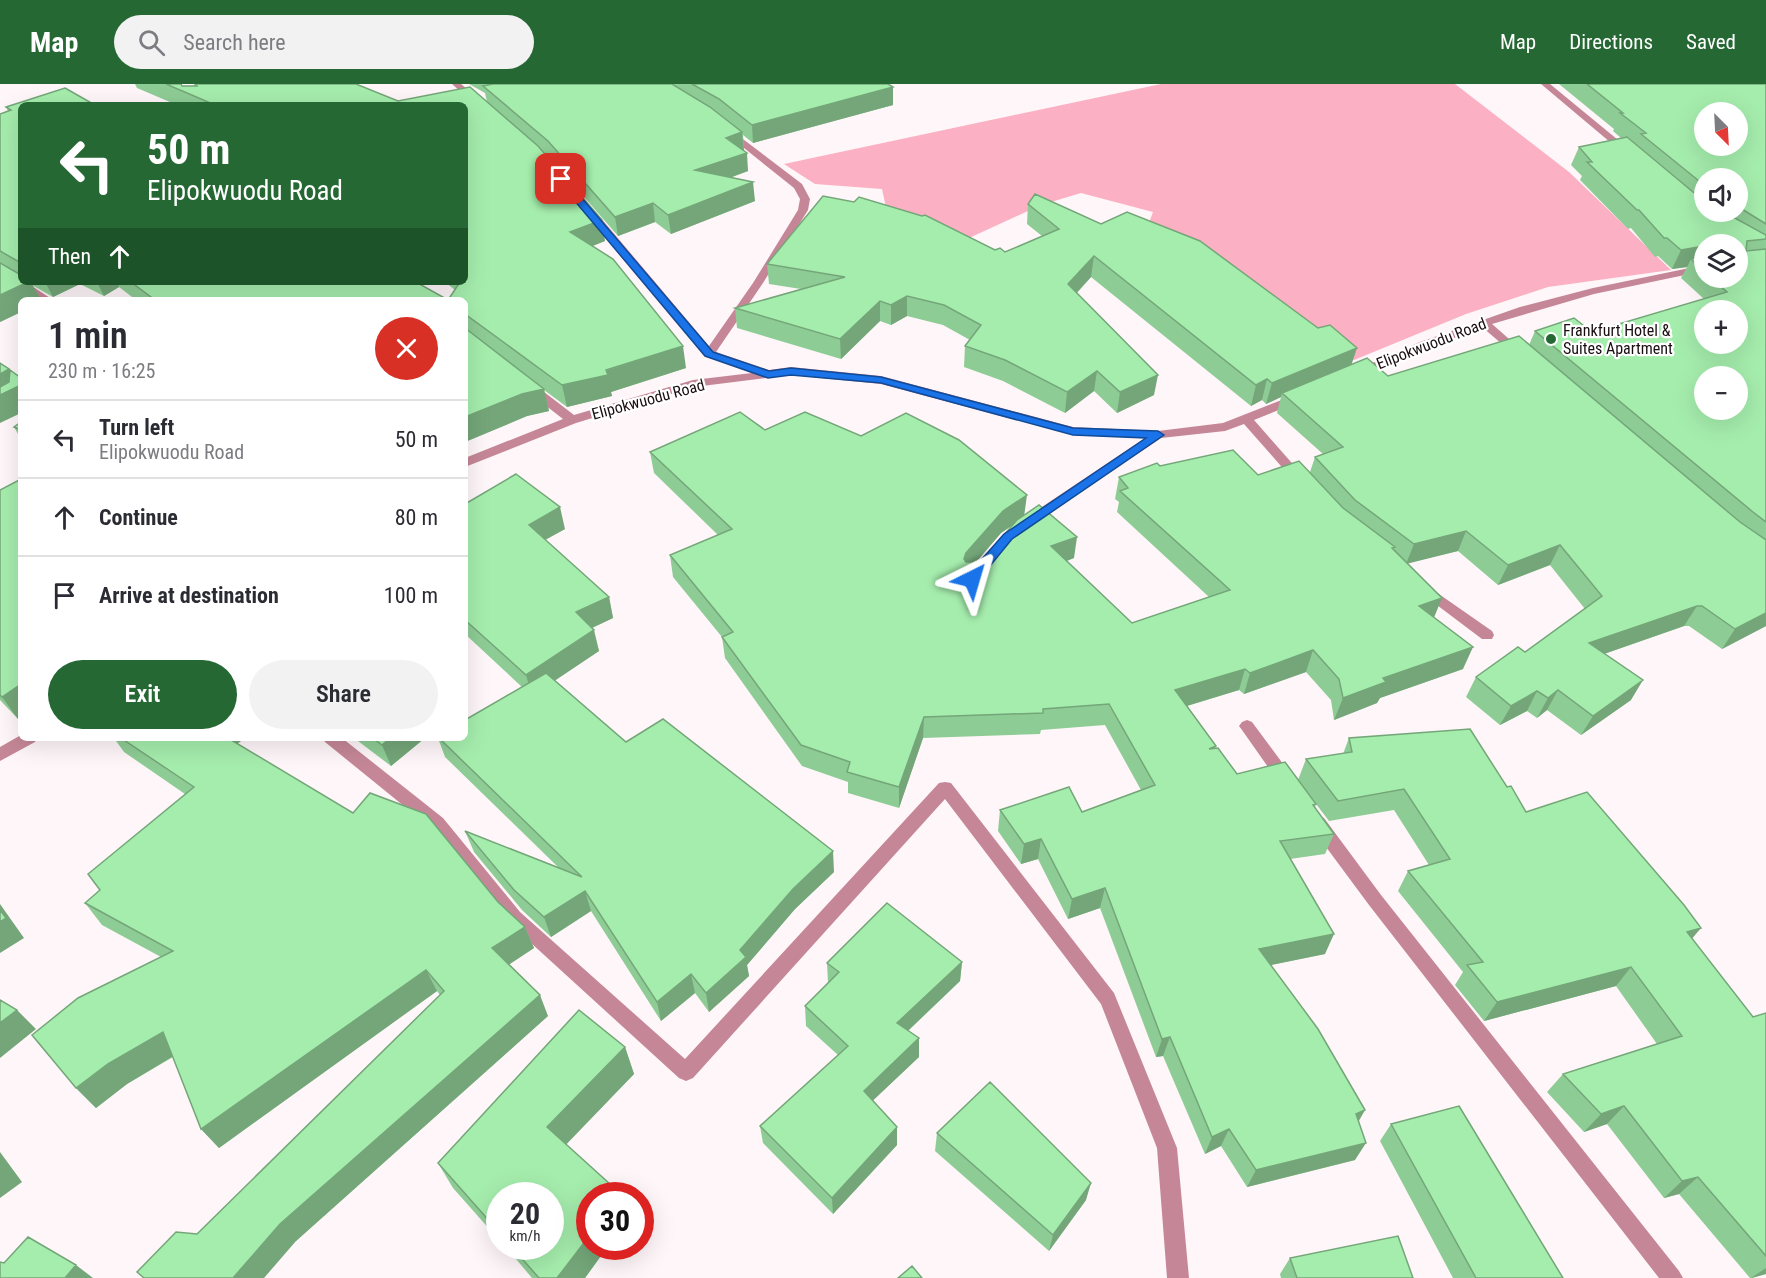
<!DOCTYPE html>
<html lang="en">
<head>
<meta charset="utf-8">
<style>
	:root { --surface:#fff; --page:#f2f2f3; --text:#2b2b33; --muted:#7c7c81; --line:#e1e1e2; --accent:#256833 }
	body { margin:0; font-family:"Roboto Condensed",sans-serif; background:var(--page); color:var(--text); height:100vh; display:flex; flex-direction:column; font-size:22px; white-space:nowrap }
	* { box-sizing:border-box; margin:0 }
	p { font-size:20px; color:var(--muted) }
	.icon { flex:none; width:33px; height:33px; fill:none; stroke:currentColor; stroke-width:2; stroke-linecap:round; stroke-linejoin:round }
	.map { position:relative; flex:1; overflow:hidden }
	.side { position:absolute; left:18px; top:213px; width:450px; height:444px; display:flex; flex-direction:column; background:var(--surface); border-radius:9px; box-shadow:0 6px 24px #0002 }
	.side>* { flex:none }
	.top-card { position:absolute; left:18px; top:18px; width:450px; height:183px; border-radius:9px; box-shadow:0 6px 24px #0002; background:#256833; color:#fff; overflow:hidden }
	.needle { width:39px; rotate:156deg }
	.tools { position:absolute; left:1694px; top:18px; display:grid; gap:12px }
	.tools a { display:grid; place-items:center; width:54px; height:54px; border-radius:50%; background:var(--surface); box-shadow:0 6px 24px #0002; font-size:30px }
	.speed { position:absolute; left:486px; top:1098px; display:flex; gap:12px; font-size:30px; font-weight:700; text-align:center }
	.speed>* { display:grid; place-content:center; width:78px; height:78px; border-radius:50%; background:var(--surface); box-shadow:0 6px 24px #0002; line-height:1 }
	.speed small { font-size:15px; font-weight:400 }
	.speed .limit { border:9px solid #d22; background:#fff; color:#111 }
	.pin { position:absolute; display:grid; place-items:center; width:51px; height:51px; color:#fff; margin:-26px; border-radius:12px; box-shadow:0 3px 9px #0006 }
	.me { position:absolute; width:66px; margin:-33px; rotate:40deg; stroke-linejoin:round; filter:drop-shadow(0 0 4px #0008) }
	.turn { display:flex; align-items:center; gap:21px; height:126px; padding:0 30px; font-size:27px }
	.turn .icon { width:78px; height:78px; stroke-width:2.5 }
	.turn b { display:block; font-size:42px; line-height:51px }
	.then { display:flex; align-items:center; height:57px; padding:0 30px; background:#0003; gap:12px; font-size:22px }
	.round { display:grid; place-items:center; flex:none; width:63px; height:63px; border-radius:32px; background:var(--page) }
	.headline { display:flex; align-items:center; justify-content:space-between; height:102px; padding:0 30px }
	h1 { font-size:36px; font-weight:600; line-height:45px }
	.cta { display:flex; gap:12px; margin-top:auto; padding:12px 30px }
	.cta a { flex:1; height:69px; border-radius:36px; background:var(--accent); color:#fff; font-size:24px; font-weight:600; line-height:69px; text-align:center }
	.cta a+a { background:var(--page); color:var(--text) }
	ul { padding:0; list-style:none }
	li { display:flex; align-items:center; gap:18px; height:78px; padding:0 30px; border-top:2px solid var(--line) }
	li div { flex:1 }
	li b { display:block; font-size:22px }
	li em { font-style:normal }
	header { display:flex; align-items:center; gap:36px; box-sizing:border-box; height:84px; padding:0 30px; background:var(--accent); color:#fff }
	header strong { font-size:28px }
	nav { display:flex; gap:33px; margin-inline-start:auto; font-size:21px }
	.search { width:420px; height:54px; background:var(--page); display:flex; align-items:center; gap:15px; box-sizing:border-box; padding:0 21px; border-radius:33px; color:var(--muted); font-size:22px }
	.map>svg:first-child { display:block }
</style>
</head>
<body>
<header>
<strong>Map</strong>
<div class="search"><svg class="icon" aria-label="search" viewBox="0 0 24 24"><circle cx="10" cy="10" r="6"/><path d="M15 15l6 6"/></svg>Search here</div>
<nav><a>Map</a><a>Directions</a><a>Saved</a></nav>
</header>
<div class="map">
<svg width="1766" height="1194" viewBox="0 0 1766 1194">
	<rect width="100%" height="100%" fill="#fef6f8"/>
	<path fill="#fbb0c3" d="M1161 0H1455L1569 88 1671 186 1548 203 1466 230 1354 276 1305 248 1146 147 1153 128 1081 109 1041 121 956 160 889 137 882 105 815 100 784 80Z"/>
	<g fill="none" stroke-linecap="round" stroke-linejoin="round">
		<path fill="#c58797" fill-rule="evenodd" d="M452 0H461L480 16 472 18Z
			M1541 0H1550L1629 65V69H1623Z
			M727 43 802 100 810 115 808 126 763 199 716 268 769 286 791 283 881 292 1073 343 1158 347 1223 339 1297 310 1301 311V317L1254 336 1306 395 1300 399 1295 398 1244 340 1225 347 1161 354 1029 442 1024 441 1022 438 1024 435 1145 354 1073 351 881 300 791 291 694 303 576 339 465 383V374L563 335 527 307V301H535L574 331 693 296 752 289 705 272 586 129 595 127 709 262 753 199 798 126 800 115 794 104 724 48V44Z
			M1704 181V187L1594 210 1492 240 1524 268V272H1516L1482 243 1362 291 1358 292 1352 288 1420 258 1520 223 1593 204Z
			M0 183 21 195V198H26L53 216H39L0 191Z
			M1426 501 1492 547 1494 551 1492 555H1482L1421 509 1419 506Z
			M1247 636 1252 638 1292 692 1294 696 1292 700 1286 702 1280 700 1242 646 1239 642 1242 638Z
			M21 651V654H37L35 658 0 677V663Z
			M323 654H342L443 734 520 828 685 975 939 699 945 698 951 699 1114 909 1177 1064 1189 1194H1167L1157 1064 1101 920 945 715 693 994 686 997 679 994 508 838 431 744 325 658Z
			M1318 732 1324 734 1381 811 1679 1187 1683 1194H1659L1369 821 1312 744 1310 739 1312 734Z"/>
	</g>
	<path fill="#8ecc95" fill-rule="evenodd" d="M135 0H182V2H194V0H356L398 17 487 18 485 9 469 0H888L893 21 753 59 743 51 744 67 748 87 730 94 755 117 671 150 655 138 618 152 551 75 544 69 605 157 593 162 686 284 611 308 612 312 567 323 544 306 549 327 527 332 465 358V216H136L119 203 104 212 80 200 53 213 32 201 41 216H21V228L0 238V30L8 27 6 23 21 21V198H416L448 216 455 206 445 198H465V21H177L137 4Z
		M1559 0H1766V542L1722 565 1689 542H1684L1604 570 1631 616 1581 651 1547 626 1537 634 1527 627 1500 641 1466 613 1476 593 1525 568 1585 525 1550 481 1498 501 1458 467 1407 479 1434 533 1463 585 1380 614 1377 619 1334 636 1331 616 1306 588 1244 610 1239 606 1187 622 1216 662 1215 665 1237 690 1298 696 1306 675 1343 670 1349 654 1507 703 1526 728 1692 855 1753 933 1766 929V1190L1752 1194H1750L1679 1110 1664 1114 1607 1040 1584 1048 1547 1008 1563 990 1657 960 1616 902 1484 937 1455 901 1463 888 1398 807 1408 787 1429 781 1394 726 1329 737 1316 720 1315 723 1334 750 1325 770 1290 775 1325 870 1270 881 1365 1026 1359 1037 1355 1076 1247 1103 1221 1062 1205 1070 1163 972 1156 973 1100 824 1068 835 1038 775 1021 780 998 747 1000 726 1082 728 1141 706 1105 641 1041 646 1040 650 923 654 899 724 848 709V698L802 682 725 574 722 553 673 493 670 471 718 451 654 389 650 368 765 346 1025 431 1074 474 1067 477 1132 539 1209 513 1117 428 1119 418 1115 415 1119 393 1160 382 1258 391 1310 388 1315 373 1323 370 1277 329 1281 313 1266 320 1262 316 1251 322 1091 193 1077 209 1154 311 1117 329 1094 307 1065 329 1003 297 964 283 965 262 970 256 943 241 907 232 891 241 880 237 841 275 737 244 735 224 801 205 769 200 767 180 995 166 1005 168 1042 152 1027 140 1028 120 1352 281 1388 292 1529 261 1535 247 1592 248 1704 215 1681 194 1687 183 1672 185 1658 172 1655 173 1631 144 1628 145 1580 96 1582 92 1571 81 1579 63 1621 54 1613 47 1614 45ZM1704 94H1737V128H1704ZM1704 160H1737V194H1704ZM1013 441 980 478H976L1001 449Z
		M21 338V355L14 343Z
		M0 406 18 635 0 616Z
		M465 420 565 445 545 456 609 513 613 534 592 544 599 567 555 596 626 658 834 788 795 825 747 881 749 892 709 928 695 909 661 937 591 827 551 853 522 826 474 768 465 747 558 783 445 673 438 654H465L522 603 465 550Z
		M114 654H245L237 660 498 818 525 843 534 864 508 881 548 932 296 1157 197 1150 440 911 437 907 219 1064 201 1045 173 973 127 1000 96 1024 76 1004 161 873 102 841 85 819 100 806 185 710 124 668Z
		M354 654H425L391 682Z
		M962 878 960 897 908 947 919 954V973L873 1016 897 1061 833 1130 763 1059 760 1042 838 971 806 942 805 922 828 899 827 879Z
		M625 963 634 990 566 1060 621 1110V1112H590V1162H608L585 1194H532L505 1162H550L500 1112V1157L453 1104 438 1079Z
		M1391 1040 1563 1194H1453L1380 1057Z
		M937 1049 1086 1116 1049 1167 935 1067Z
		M1290 1174 1413 1194H1281L1280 1190Z"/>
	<path fill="#74a679" d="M893 3V21L753 59 752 41Z
		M742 48 744 67 726 54Z
		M747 69 748 87 698 105 695 86Z
		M753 98 755 117 671 150 668 131Z
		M653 119 655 138 618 152 615 133Z
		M602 136 605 157 574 169 570 148Z
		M1704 162V180L1691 175 1687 183 1672 185 1681 166Z
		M1094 172 1091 193 1066 220 1068 200Z
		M28 198H31L41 216H21V228L0 238V211Z
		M45 198H79L80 200 53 213Z
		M97 198H117L119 203 104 212Z
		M907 212V232L891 241V221Z
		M880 217V237L841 275 840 255Z
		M683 262 686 284 611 308 612 312 567 323 562 301Z
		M1357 264 1350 285 1282 309 1281 313 1266 320 1272 299Z
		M9 285 19 302 21 301V329L0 339V290Z
		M1097 287 1094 307 1065 329 1067 308Z
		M1158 291 1154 311 1117 329 1120 308Z
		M1267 295 1262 316 1251 322 1256 301Z
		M544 305 549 327 527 332 465 358V333L522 310Z
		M1027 411 1024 433 1001 449 965 491 964 475 966 469 1003 427Z
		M560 423 565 445 534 462 529 441Z
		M1466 447 1458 467 1406 480 1414 460Z
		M1077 453 1074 474 1049 483 1051 462Z
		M1560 461 1550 481 1498 501 1508 481Z
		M609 513 613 534 581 549 576 528Z
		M1442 514 1433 536 1419 522Z
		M1697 522 1684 542 1578 579 1589 559Z
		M1766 529V542L1722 565 1735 545Z
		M594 546 599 567 532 612 526 591Z
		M1473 563 1463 585 1380 614 1377 619 1334 636 1343 614 1383 594Z
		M1313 566 1306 588 1244 610 1250 589Z
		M1245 585 1239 606 1170 627 1175 606Z
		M1643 596 1631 616 1581 651 1593 632Z
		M21 600V633L18 635 2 613Z
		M1558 606 1547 626 1537 634 1548 614Z
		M1537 607 1527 627 1500 641 1511 622Z
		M924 633 923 654 899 724V703Z
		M218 654H245L226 668Z
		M390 654H425L391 682 382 661Z
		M1041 755 1038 775 1021 780 1024 760Z
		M833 767 834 788 795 825 747 881 749 892 709 928 706 909 740 866 793 805Z
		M1105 804 1100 824 1068 835 1072 815Z
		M585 807 591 827 551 853 544 833Z
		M0 820 24 854 0 869Z
		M525 843 534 864 501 886 492 864Z
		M1701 844 1684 864 1687 848Z
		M1334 850 1325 870 1251 885 1259 865Z
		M962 878 960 897 896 958 897 939Z
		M1631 883 1616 902 1484 937 1497 918Z
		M426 886 437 907 219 1064 201 1045Z
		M691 890 695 909 661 937 657 918Z
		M540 911 548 932 296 1157 264 1194H233L280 1140Z
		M17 926 36 945 0 974V939Z
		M163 948 180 968 127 1000 96 1024 76 1004 108 980Z
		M1170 953 1163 972 1156 973 1162 955Z
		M919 954V973L864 1025V1007Z
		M625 963 634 990 558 1069 547 1043Z
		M1624 1022 1607 1040 1584 1048 1601 1030Z
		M1365 1026 1354 1044 1356 1030Z
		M897 1043V1061L833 1130 832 1114Z
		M1229 1045 1221 1062 1205 1070 1212 1053Z
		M1366 1059 1355 1076 1247 1103 1256 1086Z
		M0 1068 22 1098 0 1114Z
		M1698 1093 1679 1110 1664 1114 1682 1097Z
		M1091 1099 1086 1116 1049 1167 1053 1151Z
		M590 1151V1162H608L585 1194H557Z
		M76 1181 93 1194H65Z
		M1766 1184V1190L1751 1194Z"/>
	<path fill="#a5edad" stroke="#74a679" stroke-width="1.5" fill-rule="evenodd" d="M166 0H181L182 2H197L196 0H356L398 17 470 3 538 62 602 136 570 148 613 175 683 262 606 286 608 291 562 301 465 230V216H155L131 198H416L448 216 460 198H465V21H215Z
		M493 0H672L710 23 742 48 726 54 747 69 695 86 753 98 668 131 653 119 615 133 548 57 483 2Z
		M692 0H888L893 3 752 41 719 15Z
		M1587 0H1766V140L1737 122V94H1704V101L1641 50 1646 49 1620 29H1623ZM1704 28H1737V62H1704Z
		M65 4 95 21H21V179L0 167V30L11 26 6 23Z
		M1627 53 1699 113 1704 116V128H1724L1766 151V155L1747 157 1746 167 1766 165V438L1753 428 1535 247 1574 234 1592 248 1727 208 1711 194H1737V160H1704V162L1681 166 1667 154H1664L1639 126H1637L1587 78H1592L1579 63ZM1704 226H1737V260H1704ZM1704 292H1737V326H1704Z
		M1035 110 1101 140 1127 128 1200 157 1318 244 1330 241 1357 264 1272 299 1267 295 1256 301 1094 172 1068 200 1158 291 1120 308 1097 287 1067 308 1005 276 965 262 981 241 944 221 907 212 891 221 880 217 840 255 735 224 845 193 767 180 823 112 854 118 859 113 922 132 925 131 995 166 1000 164 1005 168 1059 145 1028 120Z
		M1704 172V187L1691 175Z
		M0 179 21 191V198H28L0 211Z
		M465 244 544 305 522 310 465 333Z
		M1519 252 1740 438 1766 456V529L1735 545 1702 522H1697L1589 559 1643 596 1593 632 1558 606 1548 614 1537 607 1511 622 1476 593 1518 563 1525 568 1602 512 1560 461 1508 481 1466 447 1414 460 1355 416 1315 373 1343 363 1282 309 1367 274 1388 292Z
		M0 279 9 285 0 290Z
		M10 286 21 294V301L0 311V303L9 298Z
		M740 328 765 346 805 328 861 352 906 329 959 356 1027 411 1003 427 966 469 964 475 966 478H980L1017 436 1039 421 1077 453 1051 462 1132 539 1230 506 1120 407 1128 404 1119 393 1157 379 1160 382 1233 366 1258 391 1299 377 1343 424 1395 463 1392 464 1442 514 1419 522 1473 563 1383 594 1386 598 1343 614 1339 595 1313 566 1250 589 1245 585 1175 606 1216 662 1209 665 1218 664 1237 690 1285 678 1316 720 1313 721 1334 750 1280 757 1334 850 1259 865 1318 945 1365 1026 1356 1030 1366 1059 1256 1086 1229 1045 1212 1053 1170 953 1162 955 1105 804 1072 815 1041 755 1024 760 1000 726 1069 703 1082 728 1155 701 1109 620 1043 625V629L924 633 899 703 847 688 850 678 801 661 722 553 733 548 670 471 732 445 650 368Z
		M21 338V346L14 343Z
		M516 390 560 423 529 441 609 513 576 528 594 546 526 591 465 536V420Z
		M21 395V600L2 613 0 611V406Z
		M546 589 626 658 663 635 833 767 793 805 740 866 746 873 706 909 691 890 657 918 585 807 544 833 514 806 465 747 582 793 439 654H465V636Z
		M1470 645 1507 703 1511 702 1526 728 1587 708 1684 821 1701 844 1687 848 1753 933 1766 929V1172L1698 1093 1682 1097 1624 1022 1601 1030 1563 990 1682 952 1631 883 1497 918 1467 881 1483 878 1408 787 1450 775 1404 705 1338 717 1306 675 1352 668 1349 654Z
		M121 654H228L353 729 370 709 426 730 498 818 525 843 492 864 540 911 280 1140 233 1194H144L137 1188 176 1148 197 1150 444 907 426 886 201 1045 163 948 108 980 76 1004 32 951 78 914 173 867 85 819 100 806 88 790 194 703Z
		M373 654H390L382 661Z
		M887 819 962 878 897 939 919 954 864 1007 897 1043 832 1114 760 1042 848 962 805 922 839 888 827 879Z
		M0 826 6 834 0 838Z
		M0 916 17 926 0 939Z
		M579 926 625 963 547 1043 621 1110 619 1112H590V1151L557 1194H539L511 1162H550V1112H500V1149L438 1079Z
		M990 998 1091 1099 1053 1151 937 1049Z
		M1459 1022 1563 1194H1476L1391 1040Z
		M1398 1152 1413 1194H1297L1290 1174Z
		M28 1153 76 1181 65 1194H0V1178L4 1179Z
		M912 1182 922 1194H898Z"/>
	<path fill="#1a73e8" stroke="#114b97" stroke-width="1.5" d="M558 93H564L713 268 769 287 791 284 881 293 1073 344 1158 347 1164 351 1012 455 976 499H967L965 495 967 492 1004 450 1146 354 1073 351 881 299 791 291 768 294 705 272 558 97Z"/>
	<circle fill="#256833" stroke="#fff" stroke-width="2" cx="1551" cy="255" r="6"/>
	<g text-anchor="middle" stroke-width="4.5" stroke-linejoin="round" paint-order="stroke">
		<g font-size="16" fill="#190d10" stroke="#fff" text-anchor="start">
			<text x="1563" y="252">Frankfurt Hotel &amp;<tspan x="1563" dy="18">Suites Apartment</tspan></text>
		</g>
		<g font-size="16" fill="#190d10" stroke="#fff">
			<text transform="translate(1431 259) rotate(-21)" y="6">Elipokwuodu Road</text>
			<text transform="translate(648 315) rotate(-15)" y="6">Elipokwuodu Road</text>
		</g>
	</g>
</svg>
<div class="tools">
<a><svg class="needle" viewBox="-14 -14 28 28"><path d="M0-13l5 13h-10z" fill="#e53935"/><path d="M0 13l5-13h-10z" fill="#7c7c81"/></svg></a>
<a><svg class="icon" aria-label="sound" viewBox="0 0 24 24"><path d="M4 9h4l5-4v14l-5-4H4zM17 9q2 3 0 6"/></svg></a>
<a><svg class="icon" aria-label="layers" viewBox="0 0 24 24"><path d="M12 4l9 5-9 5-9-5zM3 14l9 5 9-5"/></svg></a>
<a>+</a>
<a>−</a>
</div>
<div class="speed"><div>20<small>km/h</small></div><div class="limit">30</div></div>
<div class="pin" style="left:561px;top:95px;background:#d93025"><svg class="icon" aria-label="arrive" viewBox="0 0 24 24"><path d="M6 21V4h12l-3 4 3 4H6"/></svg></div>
<svg class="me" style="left:972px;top:495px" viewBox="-20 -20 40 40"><path d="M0-17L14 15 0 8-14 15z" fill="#1a73e8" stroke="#fff" stroke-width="4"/></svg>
<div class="top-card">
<div class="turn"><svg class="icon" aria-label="left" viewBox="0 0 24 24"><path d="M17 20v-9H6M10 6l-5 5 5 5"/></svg><div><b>50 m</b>Elipokwuodu Road</div></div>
<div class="then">Then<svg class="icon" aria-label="ahead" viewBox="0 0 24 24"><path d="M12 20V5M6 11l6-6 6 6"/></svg></div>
</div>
<section class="side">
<div class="headline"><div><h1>1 min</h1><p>230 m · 16:25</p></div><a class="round" style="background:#d93025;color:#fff"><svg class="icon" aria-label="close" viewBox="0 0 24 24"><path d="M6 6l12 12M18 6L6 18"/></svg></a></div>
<ul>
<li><svg class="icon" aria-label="left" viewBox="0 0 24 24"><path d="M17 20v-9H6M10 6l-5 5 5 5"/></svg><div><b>Turn left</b><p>Elipokwuodu Road</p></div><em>50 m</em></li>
<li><svg class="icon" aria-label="ahead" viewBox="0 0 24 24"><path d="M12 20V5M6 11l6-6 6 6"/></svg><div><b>Continue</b></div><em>80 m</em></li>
<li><svg class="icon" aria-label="arrive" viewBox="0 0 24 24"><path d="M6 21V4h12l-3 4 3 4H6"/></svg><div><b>Arrive at destination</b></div><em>100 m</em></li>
</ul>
<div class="cta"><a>Exit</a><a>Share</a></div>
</section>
</div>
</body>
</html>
